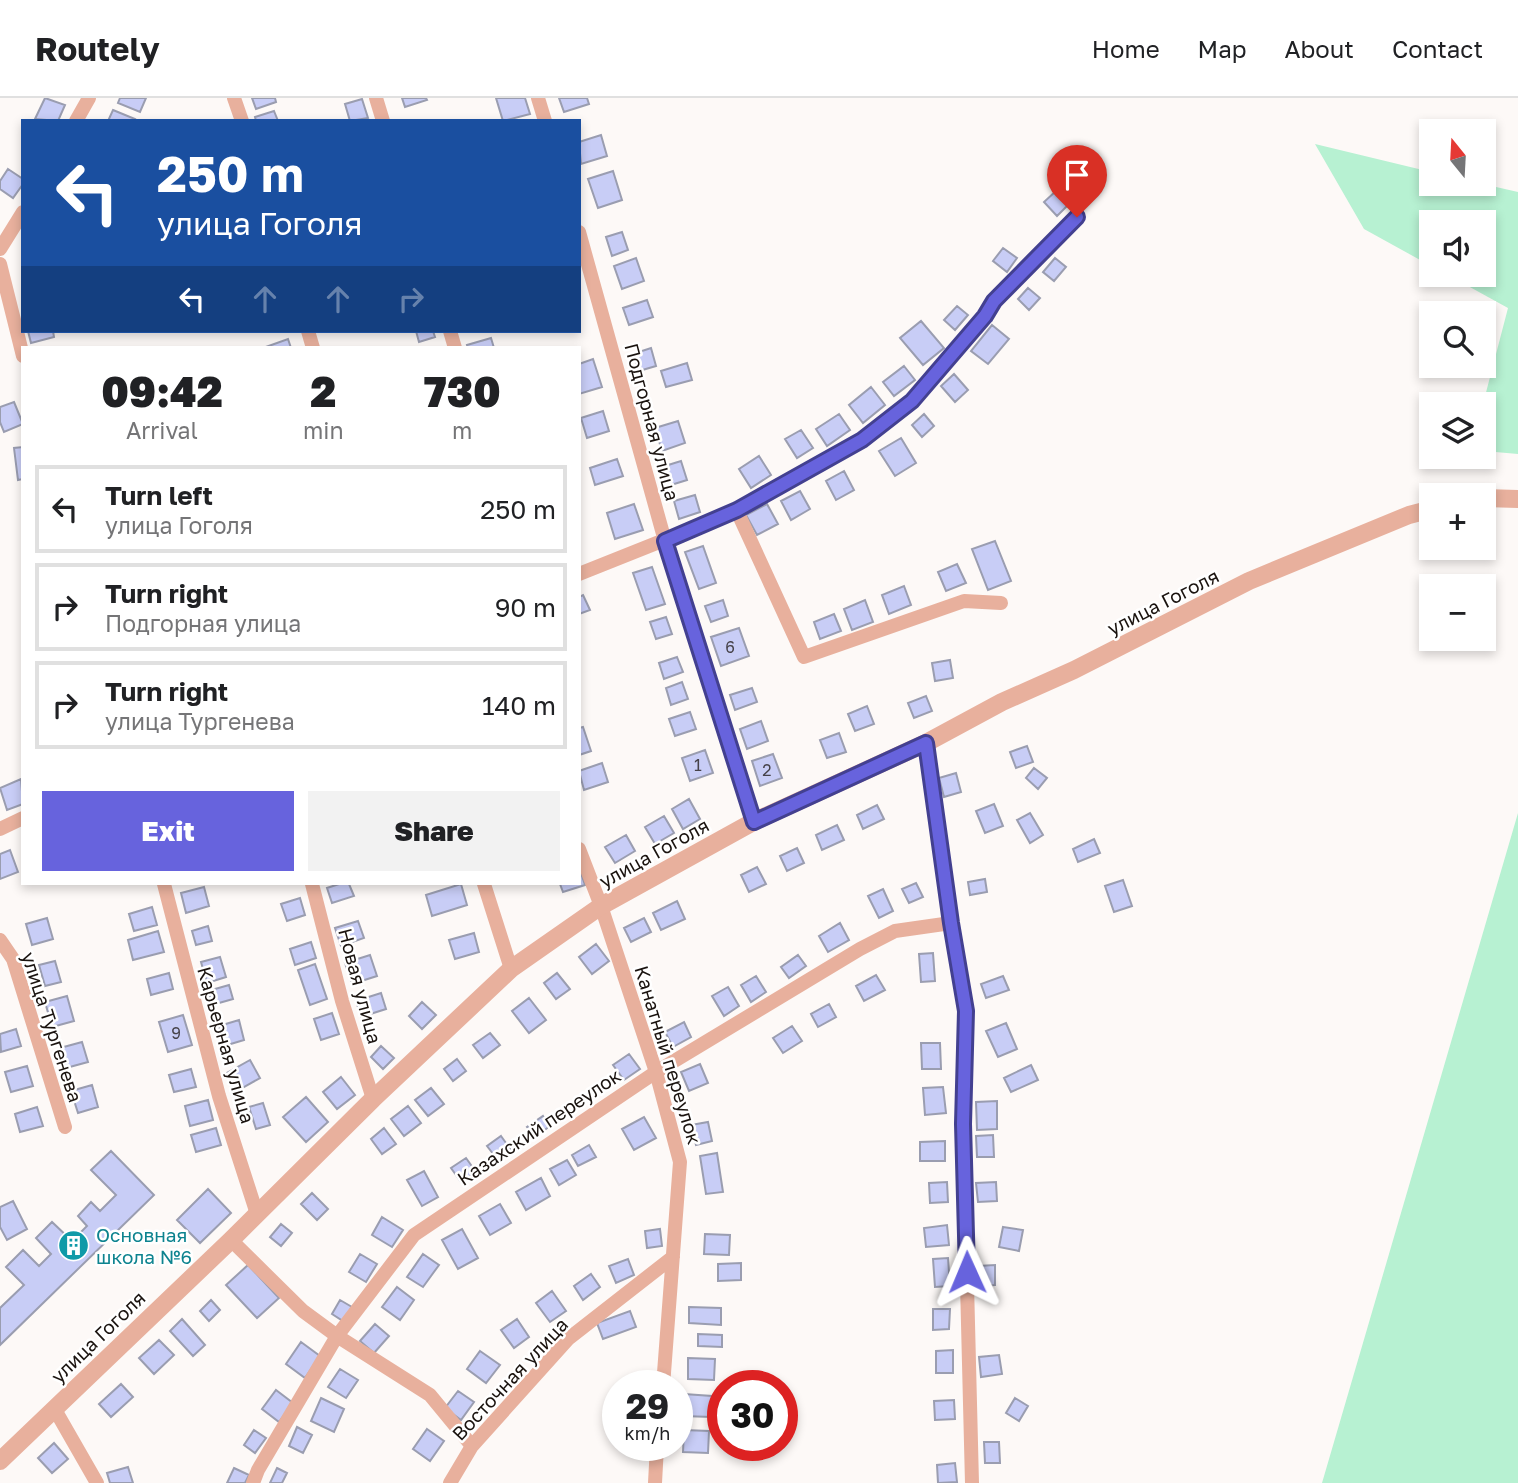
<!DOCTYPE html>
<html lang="en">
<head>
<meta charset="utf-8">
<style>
	:root { --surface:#fff; --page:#f2f2f2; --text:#202124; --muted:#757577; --line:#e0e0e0; --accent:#6763dd }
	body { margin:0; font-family:"Golos Text",sans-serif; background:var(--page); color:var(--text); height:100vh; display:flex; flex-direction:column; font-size:26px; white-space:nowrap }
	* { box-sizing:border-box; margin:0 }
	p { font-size:23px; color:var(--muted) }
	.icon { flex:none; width:38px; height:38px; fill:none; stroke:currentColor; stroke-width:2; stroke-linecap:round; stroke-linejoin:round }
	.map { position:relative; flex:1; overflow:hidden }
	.side { position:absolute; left:21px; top:248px; width:560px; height:539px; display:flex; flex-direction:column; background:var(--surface); border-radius:0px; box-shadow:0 4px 10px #0003 }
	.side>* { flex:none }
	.top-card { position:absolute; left:21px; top:21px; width:560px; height:214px; border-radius:0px; box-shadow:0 4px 10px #0003; background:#1a4fa0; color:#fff; overflow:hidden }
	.needle { width:46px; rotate:342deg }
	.fabs { position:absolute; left:1419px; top:21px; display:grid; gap:14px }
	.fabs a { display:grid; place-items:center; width:77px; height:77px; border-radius:0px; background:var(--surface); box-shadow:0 4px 10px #0003; font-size:35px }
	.speed { position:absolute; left:602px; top:1272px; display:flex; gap:14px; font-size:35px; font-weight:700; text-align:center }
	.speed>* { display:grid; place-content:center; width:91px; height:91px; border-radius:50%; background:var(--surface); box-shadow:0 4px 10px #0003; line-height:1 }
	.speed small { font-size:18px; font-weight:400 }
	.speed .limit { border:10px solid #d22; background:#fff; color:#111 }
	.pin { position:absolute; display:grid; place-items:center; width:60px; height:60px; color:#fff; margin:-72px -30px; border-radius:50% 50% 50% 0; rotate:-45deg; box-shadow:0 0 7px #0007 }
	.pin .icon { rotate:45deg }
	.me { position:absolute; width:77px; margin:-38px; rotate:359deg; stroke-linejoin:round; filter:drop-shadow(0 0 5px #0008) }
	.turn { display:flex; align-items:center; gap:24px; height:147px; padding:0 21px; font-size:32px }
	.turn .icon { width:91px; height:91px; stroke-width:2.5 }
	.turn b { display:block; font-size:49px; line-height:60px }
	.lanes { display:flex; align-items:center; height:66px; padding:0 21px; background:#0003; justify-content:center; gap:35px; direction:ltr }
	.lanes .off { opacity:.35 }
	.eta { display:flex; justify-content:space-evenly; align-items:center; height:119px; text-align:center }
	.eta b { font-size:42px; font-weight:800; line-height:49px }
	.primary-button { display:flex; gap:14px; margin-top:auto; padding:14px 21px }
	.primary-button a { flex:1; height:80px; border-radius:0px; background:var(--accent); color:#fff; font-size:28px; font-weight:800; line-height:80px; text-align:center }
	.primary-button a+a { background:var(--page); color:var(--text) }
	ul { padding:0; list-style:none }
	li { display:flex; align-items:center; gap:21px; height:88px; margin:0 14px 10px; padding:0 7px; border:4px solid var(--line); border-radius:0px }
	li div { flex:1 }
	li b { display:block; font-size:26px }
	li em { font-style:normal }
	header { display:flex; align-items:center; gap:42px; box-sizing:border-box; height:98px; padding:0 35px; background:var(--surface); border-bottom:2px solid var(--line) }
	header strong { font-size:33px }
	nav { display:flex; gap:38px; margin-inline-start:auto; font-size:24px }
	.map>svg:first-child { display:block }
</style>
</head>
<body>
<header>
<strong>Routely</strong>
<nav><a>Home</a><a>Map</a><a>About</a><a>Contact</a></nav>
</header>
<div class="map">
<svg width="1518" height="1385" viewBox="0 0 1518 1385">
	<rect width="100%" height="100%" fill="#fdf9f7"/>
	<path fill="#b7f1d2" d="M1315 46 1431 74 1432 86H1483L1518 94V356L1484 353 1483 306 1508 210 1448 177H1484V124H1432L1431 168 1364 131Z
		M1518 715V1385H1322Z"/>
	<path fill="#c8cdf6" stroke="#9a9db0" stroke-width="2" d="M45 0 65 7 58 23 35 21Z
		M120 0H146L140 14 118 5Z
		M252 0H275L276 4 256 11Z
		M402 0H426L427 2 405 9Z
		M496 0H525L530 16 503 23Z
		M559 0H587L589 6 564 14Z
		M362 1 368 20 350 23 345 6Z
		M113 12 135 21 134 23H108Z
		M274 13 278 23H256L255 19Z
		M601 37 607 58 581 66 579 44Z
		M8 71 23 81V86L13 100 0 91V83Z
		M613 73 622 102 598 110 588 81Z
		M1056 93 1069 106 1057 118 1044 104Z
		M622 134 628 152 612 158 606 139Z
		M1003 150 1017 160 1007 174 993 163Z
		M636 160 644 183 622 191 614 168Z
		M1055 160 1066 169 1054 183 1043 174Z
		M1028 190 1040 200 1029 212 1018 201Z
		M647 202 653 219 629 227 623 210Z
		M957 208 968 217 955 232 944 222Z
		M921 223 944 250 923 267 900 240Z
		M992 227 1009 241 988 266 971 253Z
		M28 233H53L54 239 31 245Z
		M416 233H433L435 239 419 244Z
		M491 240 494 250H468L467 247Z
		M288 241 291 250H263Z
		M651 250 656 268 639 273 633 256Z
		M593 261 602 289 579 296V266Z
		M687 265 692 282 666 289 661 273Z
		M904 268 915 282 894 298 883 284Z
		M954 276 968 292 955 304 941 288Z
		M871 289 885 307 863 325 849 307Z
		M14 304 23 326 4 334 0 324V309Z
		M603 313 609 333 587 340 581 320Z
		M839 316 850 332 827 348 816 331Z
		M924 316 934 328 922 339 912 327Z
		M678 323 685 345 662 353 655 330Z
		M801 332 813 350 797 360 785 341Z
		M901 340 916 365 895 378 879 353Z
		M23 349V381L18 382 14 350Z
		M759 358 771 377 751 390 739 371Z
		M617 361 623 378 595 387 590 370Z
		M681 363 687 382 671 387 665 368Z
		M844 373 854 392 836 402 826 383Z
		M800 393 810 411 791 422 781 403Z
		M695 397 700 414 679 421 674 403Z
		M634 406 643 432 615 441 607 415Z
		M767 406 778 426 757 437 746 417Z
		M995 443 1011 483 988 492 972 451Z
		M703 448 716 485 699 491 685 454Z
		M957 466 966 485 946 493 938 474Z
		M652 469 665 506 646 512 633 475Z
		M904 488 911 507 889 516 882 497Z
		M583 497 590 512 579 516V499Z
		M723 502 728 518 711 524 705 508Z
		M865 502 873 524 852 532 844 511Z
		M834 516 841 533 820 541 814 524Z
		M666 519 672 536 656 541 650 524Z
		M739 530 749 558 721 568 711 539Z
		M677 559 683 574 664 581 659 565Z
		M950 562 953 580 935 583 932 565Z
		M682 584 688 601 671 607 666 590Z
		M752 590 757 604 735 612 730 597Z
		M926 598 932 613 914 620 908 605Z
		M867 608 874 626 855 633 848 616Z
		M690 614 696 631 675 638 669 621Z
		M761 623 768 643 747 651 740 631Z
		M583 629 591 653 579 657V630Z
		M839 635 846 654 827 660 820 642Z
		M1027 648 1033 664 1016 670 1010 654Z
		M705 652 713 675 690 683 682 660Z
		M773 656 782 680 760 688 752 663Z
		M602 665 608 684 584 692 579 673Z
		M1034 670 1047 680 1038 691 1026 680Z
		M956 675 961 694 944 699 939 680Z
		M21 681 23 706 7 712 0 690Z
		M689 701 700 721 683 731 672 711Z
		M994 706 1003 728 985 735 976 713Z
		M877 707 884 721 863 731 857 717Z
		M1030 715 1043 737 1030 745 1017 722Z
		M664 718 674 735 655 746 645 729Z
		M837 727 844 742 822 752 816 737Z
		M626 737 635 753 615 765 605 749Z
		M1094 741 1100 755 1078 764 1073 751Z
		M797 750 804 765 787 773 780 758Z
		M10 752 18 774 0 781V756Z
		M579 769 585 787 563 794 560 786H579Z
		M757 769 766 786 749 794 741 777Z
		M985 781 987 794 970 797 968 784Z
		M1123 782 1132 808 1114 814 1105 788Z
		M916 785 923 799 909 805 902 791Z
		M339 786H349L354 798 332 805 327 790Z
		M461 786 467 807 432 818 426 797Z
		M204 789 209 808 186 815 181 795Z
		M883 791 893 813 879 820 868 798Z
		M300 800 305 817 287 823 281 806Z
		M677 803 685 821 661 832 653 815Z
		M152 809 157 827 134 833 129 816Z
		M47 820 53 841 32 847 26 826Z
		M644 820 651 834 631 844 624 830Z
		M358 823 364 840 341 848 335 830Z
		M840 825 849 842 828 854 819 838Z
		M208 828 212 843 196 847 192 833Z
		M158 833 164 854 133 862 128 842Z
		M474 835 479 854 455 861 449 842Z
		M311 844 316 860 295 867 290 851Z
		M596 846 609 863 592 876 579 859Z
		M933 855 935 883 921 884 919 856Z
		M370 857 377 878 352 886 345 865Z
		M798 857 806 868 789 880 781 869Z
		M220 859 226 879 207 885 201 864Z
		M55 863 61 884 45 888 39 867Z
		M315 866 327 901 310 907 298 872Z
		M169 875 173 891 151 897 147 881Z
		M557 875 570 891 556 901 544 885Z
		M876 877 885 892 864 903 856 888Z
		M756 878 766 894 751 904 741 887Z
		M1003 878 1009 892 986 900 981 886Z
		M229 887 233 901 212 907 208 893Z
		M728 889 739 908 724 918 712 898Z
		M381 895 386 911 361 919 356 903Z
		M67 898 74 923 52 929 45 904Z
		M529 900 546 922 529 935 512 913Z
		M422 904 436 917 422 931 409 918Z
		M829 906 836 919 818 929 811 916Z
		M332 915 339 936 321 942 314 921Z
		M183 917 192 947 168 954 159 924Z
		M239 922 244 942 224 948 219 928Z
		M684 924 691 939 673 949 665 934Z
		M1006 925 1017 951 998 959 986 933Z
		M792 928 802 943 783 955 773 940Z
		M16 931 21 948 1 954 0 936Z
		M490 935 500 947 483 960 473 947Z
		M82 944 88 964 66 970 60 950Z
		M921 945H940L941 971H922Z
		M381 948 394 960 383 971 371 959Z
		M629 956 640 971 624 982 613 967Z
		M457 961 466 973 453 983 444 971Z
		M250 962 260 980 237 993 227 975Z
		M700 966 708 985 689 993 681 974Z
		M1031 967 1038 982 1011 994 1004 980Z
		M27 968 33 988 11 994 5 974Z
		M191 971 196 989 174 994 169 977Z
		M341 979 355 997 337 1011 323 994Z
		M92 987 98 1009 78 1015 71 993Z
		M943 989 946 1015 925 1017 923 990Z
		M431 990 444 1006 428 1018 415 1002Z
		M306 999 328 1024 306 1044 283 1019Z
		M208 1002 213 1022 190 1028 185 1008Z
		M997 1003V1031L977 1032 976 1004Z
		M263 1005 270 1027 256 1031 249 1009Z
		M408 1008 421 1025 404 1038 391 1021Z
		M37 1009 43 1028 20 1034 15 1016Z
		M543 1018 550 1028 535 1039 527 1029Z
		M644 1019 656 1040 634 1052 622 1031Z
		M708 1024 712 1043 696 1047 691 1027Z
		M216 1030 221 1047 196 1054 191 1037Z
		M384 1030 396 1046 382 1056 371 1041Z
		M993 1037 994 1059H977L976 1038Z
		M501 1038 511 1052 497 1061 487 1048Z
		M945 1043V1063H920V1044Z
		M589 1047 596 1059 578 1068 572 1057Z
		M111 1053 154 1097 0 1247V1210L24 1187 6 1169 23 1152 39 1168 51 1156 36 1140 52 1124 72 1143 87 1128 78 1118 91 1104 100 1113 116 1097 91 1072Z
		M717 1055 723 1094 706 1096 700 1058Z
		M466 1060 476 1074 461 1084 451 1070Z
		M567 1062 576 1077 559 1087 550 1071Z
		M424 1073 438 1099 422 1108 407 1082Z
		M541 1080 550 1098 526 1112 516 1094Z
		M947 1084 948 1104 930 1105 929 1085Z
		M996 1084 997 1103 978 1104 976 1085Z
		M208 1091 231 1115 200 1145 177 1122Z
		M312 1095 328 1111 317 1122 301 1106Z
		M13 1103 27 1131 7 1142 0 1129V1109Z
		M500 1106 511 1125 490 1137 479 1118Z
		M382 1119 403 1132 392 1149 372 1137Z
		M281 1126 292 1135 281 1148 270 1139Z
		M947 1127 949 1147 926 1149 924 1130Z
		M1003 1129 1023 1132 1019 1153 999 1149Z
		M462 1131 478 1160 458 1171 442 1142Z
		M660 1131 662 1148 647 1150 645 1133Z
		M705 1136 730 1137 729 1157 704 1156Z
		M360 1156 377 1166 366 1184 349 1174Z
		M423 1156 439 1167 423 1189 407 1179Z
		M948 1160 950 1188 935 1189 933 1161Z
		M628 1161 634 1177 616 1185 609 1168Z
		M741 1165V1182L718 1183V1166Z
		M248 1167 279 1200 257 1220 226 1187Z
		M995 1167V1187L979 1188 978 1168Z
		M591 1176 600 1189 583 1202 574 1188Z
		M397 1189 414 1202 400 1222 382 1209Z
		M552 1193 566 1213 550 1224 536 1205Z
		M211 1202 220 1212 209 1223 200 1213Z
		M340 1202 352 1209 343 1223 332 1216Z
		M689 1209 721 1210V1227L689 1225Z
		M933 1211H950L949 1231 933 1232Z
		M630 1213 636 1229 603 1241 597 1225Z
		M182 1221 205 1247 193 1258 170 1233Z
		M517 1221 529 1239 514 1250 501 1232Z
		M375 1226 389 1238 374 1255 360 1243Z
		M698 1236 722 1237V1249L698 1248Z
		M159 1242 174 1257 154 1276 139 1260Z
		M301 1244 320 1258 305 1280 286 1266Z
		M953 1252V1275H936V1253Z
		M480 1253 500 1267 486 1285 467 1271Z
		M999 1257 1002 1276 981 1279 979 1259Z
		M688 1260 715 1261 714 1282 688 1281Z
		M340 1271 358 1282 346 1300 328 1289Z
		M121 1286 133 1299 111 1319 99 1306Z
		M276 1292 293 1305 279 1324 262 1311Z
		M458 1293 474 1304 461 1322 445 1310Z
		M684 1296 712 1298 711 1319 683 1318Z
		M321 1300 344 1311 334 1334 311 1323Z
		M1015 1300 1028 1308 1019 1323 1006 1315Z
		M954 1302 955 1321 935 1322 934 1303Z
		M297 1329 312 1337 303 1355 289 1348Z
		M427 1331 444 1343 430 1363 413 1351Z
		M254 1332 266 1340 255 1355 244 1347Z
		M684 1332 709 1333 708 1355 683 1354Z
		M984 1344H999L1000 1365H985Z
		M54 1345 68 1361 52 1375 38 1360Z
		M955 1365 957 1384 938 1385 937 1367Z
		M128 1369 133 1385H110L107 1375Z
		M234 1370 249 1377 245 1385H227Z
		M277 1370 287 1375 282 1385H270Z"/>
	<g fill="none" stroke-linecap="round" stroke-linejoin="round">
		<path stroke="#e8b09d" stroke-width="14" d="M234 0 242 23
			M376 0 383 23
			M538 0 545 23
			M76 23 89 0
			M579 134 665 443 753 724
			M0 151 23 114
			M0 166 23 258
			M308 233 313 250
			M450 233 455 250
			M737 413 804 559 964 503 1001 505
			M579 476 737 413 862 342 912 304 985 218 994 203 1077 119
			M926 645 951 825 966 913 963 1026 972 1385
			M0 731 23 720
			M579 751 601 808 656 974 680 1064 663 1288
			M164 786 219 998 257 1116
			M312 786 342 903 373 1001
			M484 786 511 871
			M0 842 13 861 65 1029
			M231 1142 303 1213 337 1238 430 1297 472 1348
			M54 1310 97 1385
			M253 1385 258 1372 337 1238 414 1137 656 974 860 851 895 833 951 825
			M450 1385 472 1348 568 1241 673 1159
			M655 1385 657 1348"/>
		<path stroke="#e8b09d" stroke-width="18" d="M1484 400 1518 401
			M0 1363 231 1142 373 1001 511 871 601 808 753 724 926 645 1002 604 1074 572 1249 483 1409 417 1432 411"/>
	</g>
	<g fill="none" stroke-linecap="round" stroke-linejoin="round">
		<defs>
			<path id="route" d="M967 1174 963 1026 966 913 951 825 926 645 754 724 665 443 737 412 862 342 912 303 985 218 994 203 1077 119"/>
		</defs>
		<use href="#route" stroke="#434090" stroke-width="18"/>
		<use href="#route" stroke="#6763dd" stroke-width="12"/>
	</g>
	<defs>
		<symbol id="building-disc" viewBox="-11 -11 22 22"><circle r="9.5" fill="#0f9aa8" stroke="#fff"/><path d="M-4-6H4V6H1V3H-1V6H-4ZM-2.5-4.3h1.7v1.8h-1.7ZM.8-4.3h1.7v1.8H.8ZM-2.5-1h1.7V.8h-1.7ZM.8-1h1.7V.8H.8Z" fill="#fff"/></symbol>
	</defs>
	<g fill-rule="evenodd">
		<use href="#building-disc" x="56" y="1130" width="35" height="35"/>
	</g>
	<g text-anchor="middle" stroke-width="5" stroke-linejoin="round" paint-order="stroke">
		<g font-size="16" fill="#464249">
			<text x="730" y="555">6</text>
			<text x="698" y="673">1</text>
			<text x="767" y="678">2</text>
			<text x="176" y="941">9</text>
		</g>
		<g font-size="19" fill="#1a130f" stroke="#fff">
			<text transform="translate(652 324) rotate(75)" y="7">Подгорная улица</text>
			<text transform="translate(1163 504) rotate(-27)" y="7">улица Гоголя</text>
			<text transform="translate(654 755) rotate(-29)" y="7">улица Гоголя</text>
			<text transform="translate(360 888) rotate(75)" y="7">Новая улица</text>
			<text transform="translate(52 929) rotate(72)" y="7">улица Тургенева</text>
			<text transform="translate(226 947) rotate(74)" y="7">Карьерная улица</text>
			<text transform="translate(668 957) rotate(73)" y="7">Канатный переулок</text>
			<text transform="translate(539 1029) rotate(-34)" y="7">Казахский переулок</text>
			<text transform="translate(98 1239) rotate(-44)" y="7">улица Гоголя</text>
			<text transform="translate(510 1281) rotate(-47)" y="7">Восточная улица</text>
		</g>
		<g font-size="19" fill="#0d838f" stroke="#fff" text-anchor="start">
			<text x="96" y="1144">Основная<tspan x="96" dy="22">школа №6</tspan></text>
		</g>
	</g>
</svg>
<div class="fabs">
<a><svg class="needle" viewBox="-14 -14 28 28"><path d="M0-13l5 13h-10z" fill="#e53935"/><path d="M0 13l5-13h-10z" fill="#757577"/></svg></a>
<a><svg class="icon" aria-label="sound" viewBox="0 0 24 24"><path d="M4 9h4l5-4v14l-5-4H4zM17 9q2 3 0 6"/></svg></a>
<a><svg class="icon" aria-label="search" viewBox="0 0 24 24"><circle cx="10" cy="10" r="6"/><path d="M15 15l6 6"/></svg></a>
<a><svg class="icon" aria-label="layers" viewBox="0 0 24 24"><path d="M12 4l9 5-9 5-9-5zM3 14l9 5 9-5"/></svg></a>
<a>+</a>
<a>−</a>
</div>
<div class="speed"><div>29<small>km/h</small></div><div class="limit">30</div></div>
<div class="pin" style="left:1077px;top:119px;background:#d93025"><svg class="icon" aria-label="arrive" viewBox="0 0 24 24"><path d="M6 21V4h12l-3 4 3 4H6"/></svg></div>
<svg class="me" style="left:967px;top:1174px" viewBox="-20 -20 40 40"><path d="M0-17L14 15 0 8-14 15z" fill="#6763dd" stroke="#fff" stroke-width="4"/></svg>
<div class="top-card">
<div class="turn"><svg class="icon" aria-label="left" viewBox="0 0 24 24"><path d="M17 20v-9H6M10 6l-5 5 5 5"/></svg><div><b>250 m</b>улица Гоголя</div></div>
<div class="lanes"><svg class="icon" aria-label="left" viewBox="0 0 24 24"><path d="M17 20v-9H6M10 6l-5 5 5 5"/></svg><svg class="icon off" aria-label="ahead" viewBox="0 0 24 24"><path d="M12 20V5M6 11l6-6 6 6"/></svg><svg class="icon off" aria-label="ahead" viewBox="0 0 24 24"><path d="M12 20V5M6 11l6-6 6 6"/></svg><svg class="icon off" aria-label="right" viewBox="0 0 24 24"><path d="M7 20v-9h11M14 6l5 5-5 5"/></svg></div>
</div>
<section class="side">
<div class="eta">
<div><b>09:42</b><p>Arrival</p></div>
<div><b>2</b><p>min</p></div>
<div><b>730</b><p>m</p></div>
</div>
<ul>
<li><svg class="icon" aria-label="left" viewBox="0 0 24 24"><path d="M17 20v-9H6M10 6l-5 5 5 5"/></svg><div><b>Turn left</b><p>улица Гоголя</p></div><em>250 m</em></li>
<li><svg class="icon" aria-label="right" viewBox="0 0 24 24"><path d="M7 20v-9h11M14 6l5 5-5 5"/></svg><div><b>Turn right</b><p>Подгорная улица</p></div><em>90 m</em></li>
<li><svg class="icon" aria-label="right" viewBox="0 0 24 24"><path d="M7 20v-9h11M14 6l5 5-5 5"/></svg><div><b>Turn right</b><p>улица Тургенева</p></div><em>140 m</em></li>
</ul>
<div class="primary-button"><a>Exit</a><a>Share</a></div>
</section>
</div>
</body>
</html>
